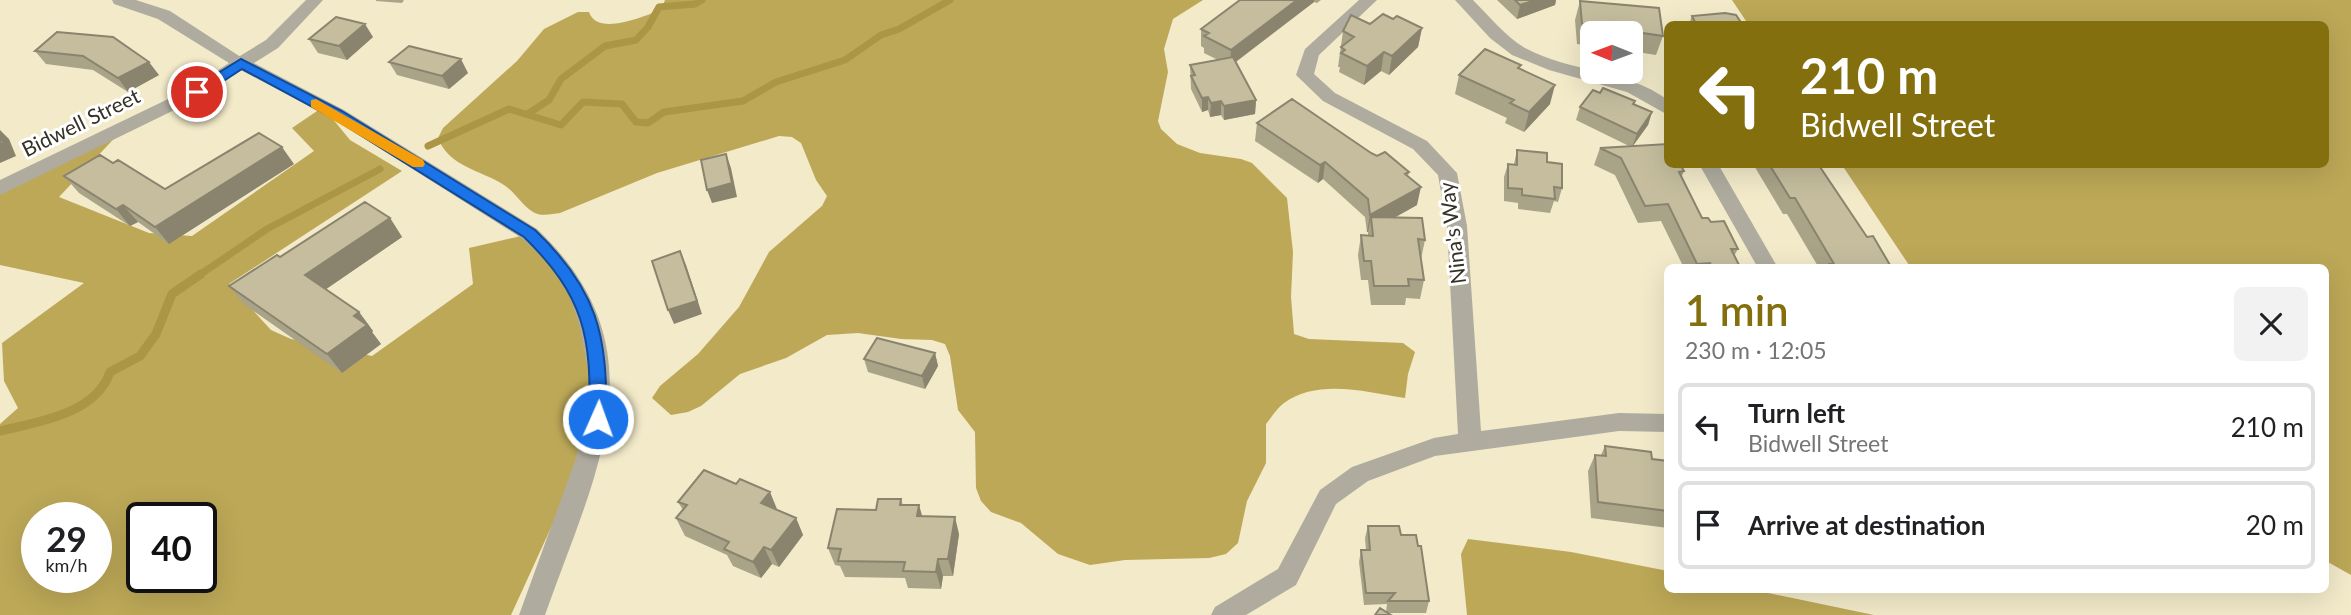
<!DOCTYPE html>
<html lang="en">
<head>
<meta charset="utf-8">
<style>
	:root { --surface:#fff; --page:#f2f2f2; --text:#202124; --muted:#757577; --line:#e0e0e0; --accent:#836f0e }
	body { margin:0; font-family:Lato,sans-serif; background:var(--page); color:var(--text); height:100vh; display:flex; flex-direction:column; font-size:26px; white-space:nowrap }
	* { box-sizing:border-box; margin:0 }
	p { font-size:23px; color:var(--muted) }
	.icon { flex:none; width:38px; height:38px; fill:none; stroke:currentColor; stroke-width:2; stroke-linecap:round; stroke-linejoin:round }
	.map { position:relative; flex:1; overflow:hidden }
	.panel { position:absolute; left:1664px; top:264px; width:665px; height:329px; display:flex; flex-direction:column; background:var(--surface); border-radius:10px; box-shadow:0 7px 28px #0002 }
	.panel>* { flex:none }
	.hud { position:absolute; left:1664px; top:21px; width:665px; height:147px; border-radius:10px; box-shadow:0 7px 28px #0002; background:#836f0e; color:#fff; overflow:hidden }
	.needle { width:46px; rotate:271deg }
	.fabs { position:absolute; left:1580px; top:21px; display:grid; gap:14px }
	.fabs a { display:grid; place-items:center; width:63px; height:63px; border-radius:10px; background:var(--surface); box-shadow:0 7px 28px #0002; font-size:35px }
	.speed { position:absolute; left:21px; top:502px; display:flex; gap:14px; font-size:35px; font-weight:700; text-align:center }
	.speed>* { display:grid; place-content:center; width:91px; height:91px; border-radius:50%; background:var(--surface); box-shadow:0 7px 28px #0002; line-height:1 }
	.speed small { font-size:18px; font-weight:400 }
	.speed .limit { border:4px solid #111; border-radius:10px; background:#fff; color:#111 }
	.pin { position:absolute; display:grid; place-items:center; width:60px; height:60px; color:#fff; margin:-30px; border:4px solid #fff; border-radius:50%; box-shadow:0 2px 7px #0007 }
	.me { position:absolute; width:77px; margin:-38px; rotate:2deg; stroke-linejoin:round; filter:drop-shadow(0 0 5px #0008) }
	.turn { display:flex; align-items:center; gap:24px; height:147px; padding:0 21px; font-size:32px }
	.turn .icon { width:91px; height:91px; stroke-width:2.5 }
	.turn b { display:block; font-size:49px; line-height:60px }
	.round { display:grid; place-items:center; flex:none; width:74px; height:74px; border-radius:10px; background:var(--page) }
	.overview { display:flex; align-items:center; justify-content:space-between; height:119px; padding:0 21px }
	h1 { font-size:42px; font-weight:600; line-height:52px; color:var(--accent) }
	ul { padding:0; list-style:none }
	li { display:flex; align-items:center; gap:21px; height:88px; margin:0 14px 10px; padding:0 7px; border:4px solid var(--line); border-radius:10px }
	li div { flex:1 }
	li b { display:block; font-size:26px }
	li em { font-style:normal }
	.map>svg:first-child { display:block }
</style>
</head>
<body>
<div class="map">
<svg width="2351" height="615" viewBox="0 0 2351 615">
	<rect width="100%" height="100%" fill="#f2eac9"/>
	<path fill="#bca857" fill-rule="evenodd" d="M665 0H1203L1173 19 1164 49 1168 72 1158 121 1161 129 1177 144 1200 153 1241 159 1252 163 1287 198 1293 252 1291 297 1294 334 1309 339 1403 343 1415 352 1408 374 1405 398C1367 392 1318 378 1284 403 1277 408 1271 418 1266 424V463L1247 501 1238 543 1226 554 1209 558 1125 560 1090 565 1058 554 1021 523 991 512 981 501 976 488 975 432 958 410 950 356 945 344 932 340 901 339 858 333 827 335 786 358 740 374 701 406 688 412 671 415 652 398 660 386 698 354 739 307 769 252 822 206 827 196 816 180 801 143 792 137 779 136 657 173 560 213C552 214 541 217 533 212 522 205 515 192 504 185 481 170 449 167 438 138L443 128 517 61 544 29 578 12H589C597 37 644 16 661 10Z
		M1732 0H2351V575L2326 561V268H1911L1842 165 2326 164V24H1748Z
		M323 107 350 140 402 171 229 284 271 330 291 339 372 356 473 284 469 248 530 234 591 327 592 438 511 615H0V424L18 408 4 381 2 343 84 283 0 265V184L125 127 59 197 149 233 192 236 314 151 292 128ZM37 518H96V578H37ZM142 518H201V578H142Z
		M1468 539 1571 552 1668 571V590H1754L1874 615H1467L1461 554Z"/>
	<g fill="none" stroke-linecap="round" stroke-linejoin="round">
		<path stroke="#aa9645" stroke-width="7" d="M529 113 549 100 561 79 605 46 636 40 648 27 659 7 695 4 702 0
			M428 146 509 109 561 125 583 102 622 104 636 122 648 123 664 112 743 101 776 82 845 60 881 35 899 29 950 0
			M198 276 267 229 380 169"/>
		<path stroke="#aa9645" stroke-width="9" d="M0 431C38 422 96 414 110 372L140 356 156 334 172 294 201 274"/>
		<path fill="#afac9f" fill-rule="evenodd" d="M112 0H136L170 11 250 63 203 96 0 195V180L191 88 229 63 158 19 114 4Z
			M1359 0H1377L1319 55 1314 74 1335 93 1427 141 1457 173 1467 226 1481 431 1619 413 1668 414V432L1619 431 1435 456 1368 481 1336 504 1296 585 1246 615H1211L1215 607 1278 569 1320 490 1352 467 1434 438 1458 434 1447 226 1438 175 1413 149 1323 101 1296 75 1305 49Z
			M1455 0H1473C1489 16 1505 36 1525 48 1571 73 1624 68 1668 100V115L1627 92 1549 70 1512 55 1490 38Z
			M1699 164H1718L1778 268H1758Z"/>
		<path fill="#afac9f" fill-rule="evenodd" d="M306 0H323L278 48 254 63 344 110 537 229C666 351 594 475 545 615H519L575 461 587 419 588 372 580 327 570 297 549 264 523 239 332 118 235 67 232 63 235 59 266 40Z"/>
	</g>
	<path fill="#a9a388" d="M376 0H404L402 3 376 1Z
		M1240 0H1321L1317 3 1314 2 1236 62 1256 100 1255 114 1224 120 1221 115 1210 117 1208 110 1202 112 1191 89 1190 65 1218 60 1204 53V48L1201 46V29Z
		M1497 0H1556L1555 5 1517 19Z
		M1580 1 1663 36 1656 55 1631 51V33H1592V46L1577 44 1575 20Z
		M1692 16 1742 24H1689Z
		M1393 19 1422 28 1418 47 1389 75 1381 71 1364 85 1339 72 1340 67H1338L1343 31Z
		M57 32 159 75 128 92 93 70 46 64 35 51Z
		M373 37 347 60 318 53 309 39Z
		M389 62 468 73 449 89 397 75Z
		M1520 69 1550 104 1524 132 1505 123 1507 118 1455 94 1459 75Z
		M1600 93 1635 101 1634 104 1652 112 1648 125 1633 146 1684 171 1681 178 1702 218 1711 222 1738 249 1734 256 1739 268H1684L1661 221 1638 223 1615 175 1594 165 1600 148 1629 146 1576 120 1580 107Z
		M1257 123 1371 153 1409 172 1408 176 1417 205 1394 218 1425 240 1421 259 1424 280 1420 299 1406 298 1405 305H1371L1368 280H1361L1358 255 1361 235 1368 236V232H1367L1365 217 1323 179 1318 183 1255 141Z
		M1517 150 1547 162 1562 188 1558 202 1554 201 1550 213 1518 209V203L1504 201V177L1508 164H1514Z
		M113 163 165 189 294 164 169 244 138 222 130 226 79 193 64 176Z
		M1753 164H1818L1867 237 1890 265 1888 268H1819L1787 214H1783Z
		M390 218 402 237 326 289 359 312 373 331 372 332 381 344 342 373 245 305 229 286 280 257Z
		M935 353 938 366 925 389 868 372 864 359Z
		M1605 446 1652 459 1668 461V528L1591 518 1588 471 1595 455H1601Z
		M901 499 903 505 922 517 959 534 953 576H943L941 589 908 588 905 578 845 577 840 566 835 565 828 548 876 510Z
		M678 502 777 510 796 518 803 535 779 567 772 564 761 578 733 566 727 555 685 536 676 518 683 510Z
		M1368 526 1401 535 1429 601 1426 613H1388L1386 612 1387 604 1364 605 1359 562 1361 550H1366L1365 538Z"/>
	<path fill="#8a846f" d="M1297 0H1314V2L1230 66 1231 50Z
		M1536 0H1556L1555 5 1517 19 1520 5Z
		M365 24 373 37 347 60 339 46Z
		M1422 28 1418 47 1389 75 1392 56Z
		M1384 52 1381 71 1364 85 1367 66Z
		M461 59 468 73 449 89 442 76Z
		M149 62 159 75 128 92 118 78Z
		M1555 85 1550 104 1524 132 1529 112Z
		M1208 97V110L1202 112V98Z
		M1256 100 1255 114 1224 120V106Z
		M1221 101V115L1210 117 1211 103Z
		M1652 112 1648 125 1632 147 1637 134Z
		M0 130 9 139 16 156 0 163Z
		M282 147 294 164 169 244 155 227Z
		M726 154 731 168 737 197 712 203 707 190Z
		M1325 162 1323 179 1318 183 1320 165Z
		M1421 187 1417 205 1372 230 1371 217 1368 232H1367L1370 215Z
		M123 205 138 222 130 226 116 209Z
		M390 218 402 237 319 294 305 275Z
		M680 251 686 265 702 314 674 324 668 310Z
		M359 312 373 331 372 332 381 344 342 373 327 354 354 316Z
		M935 353 938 366 925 389 922 376Z
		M770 492 777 509 761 503Z
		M919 505 924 522 917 516Z
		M955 517 959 534 953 576 948 559Z
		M796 518 803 535 779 567 771 550Z
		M764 547 772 564 761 578 753 562Z
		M938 559 943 576 941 589 936 572Z"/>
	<path fill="#c5bd9e" stroke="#8a846f" stroke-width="2" d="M1240 0H1297L1231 50 1204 36 1209 33 1201 29Z
		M1515 0H1536L1520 5Z
		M1580 1 1659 8 1663 36 1582 24Z
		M1725 13 1736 15 1742 24H1696L1692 16Z
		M1383 14 1393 19 1397 16 1422 28 1392 56 1384 52 1367 66 1341 53 1345 50 1341 47 1354 37 1343 31 1351 15 1370 24Z
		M336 17 365 24 339 46 309 39Z
		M57 32 113 37 149 62 118 78 83 56 35 51Z
		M409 46 461 59 442 76 389 62Z
		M1485 49 1521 65 1518 68 1555 85 1529 112 1510 103 1514 100 1459 75Z
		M1233 57 1256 100 1224 106 1221 101 1211 103 1208 97 1202 98 1191 76 1195 75 1190 65Z
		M1603 88 1635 101 1633 104 1652 112 1637 134 1580 107 1593 90 1600 93Z
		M1292 99 1371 153 1377 156 1385 152 1409 172 1405 174 1421 187 1370 215 1368 199 1325 162 1320 165 1257 123Z
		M259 133 282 147 155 227 123 205 116 209 64 176 100 155 113 163 118 160 165 189Z
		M0 134 3 143 0 144Z
		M1668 144V164H1680L1684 171 1679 172 1702 218H1708L1711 222 1724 221 1738 249H1731L1740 267 1712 268 1710 263 1697 264 1668 204 1645 206 1621 158 1600 148Z
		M1517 150 1547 153V162L1562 164V188L1554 187 1555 199 1522 195V189L1508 188V164L1517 165Z
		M726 154 732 183 707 190 701 160Z
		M1769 164H1818L1867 237 1873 236 1890 265H1881L1882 268H1833L1830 264H1834L1795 198H1790Z
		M365 202 390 218 305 275 359 312 354 316 367 325 327 354 229 286 277 255 280 257Z
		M1371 217 1422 218 1425 240 1418 239 1424 280 1408 279 1409 286H1374L1371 261H1364L1361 235 1373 236Z
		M680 251 697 301 668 310 652 261Z
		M877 338 935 353 922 376 864 359Z
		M1605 446 1651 452 1652 459 1668 461V511L1598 502 1595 455 1606 456Z
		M704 470 736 484 740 479 770 492 761 503 796 518 771 550 764 547 753 562 724 549 729 542 676 518 687 505 678 502Z
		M878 499H901L900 505H919L917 516 955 517 948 559H938L936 572 903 571 905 562 838 561 841 549 828 548 837 509 876 510Z
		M1368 526H1399L1401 535H1416L1418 546H1421L1429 601H1388L1395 593H1366L1361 550H1370Z
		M1380 608 1391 615H1375Z"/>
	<path fill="#1a73e8" stroke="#114b97" stroke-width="2" d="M241 59 342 111 535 230C597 289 608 335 606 419L604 424H592L589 419C592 336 584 296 524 237L333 118 242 69 202 95H192V89Z"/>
	<path fill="#f59e0b" d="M316 99 423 160 425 164 423 167H413L311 107V100Z"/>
	<g text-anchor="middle" stroke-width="6" stroke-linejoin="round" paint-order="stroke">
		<g font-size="21" fill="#343125" stroke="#fff">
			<text transform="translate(81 123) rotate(-26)" y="7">Bidwell Street</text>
			<text transform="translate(1453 233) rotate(-97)" y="7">Nina's Way</text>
		</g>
	</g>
</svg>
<div class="fabs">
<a><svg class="needle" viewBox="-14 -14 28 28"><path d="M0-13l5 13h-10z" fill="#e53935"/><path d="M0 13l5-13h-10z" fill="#757577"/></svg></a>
</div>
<div class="speed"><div>29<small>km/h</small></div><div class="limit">40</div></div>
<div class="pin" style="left:197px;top:92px;background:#d93025"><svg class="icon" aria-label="arrive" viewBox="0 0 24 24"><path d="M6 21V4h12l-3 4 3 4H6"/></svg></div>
<svg class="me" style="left:598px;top:419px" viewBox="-20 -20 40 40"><circle r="17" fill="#1a73e8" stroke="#fff" stroke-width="3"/><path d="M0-11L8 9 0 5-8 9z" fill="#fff"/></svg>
<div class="hud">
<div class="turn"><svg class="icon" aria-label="left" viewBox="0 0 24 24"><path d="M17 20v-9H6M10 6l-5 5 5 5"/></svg><div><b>210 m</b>Bidwell Street</div></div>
</div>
<section class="panel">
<div class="overview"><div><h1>1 min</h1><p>230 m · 12:05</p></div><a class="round"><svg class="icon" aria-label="close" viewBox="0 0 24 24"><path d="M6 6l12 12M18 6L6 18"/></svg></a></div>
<ul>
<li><svg class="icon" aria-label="left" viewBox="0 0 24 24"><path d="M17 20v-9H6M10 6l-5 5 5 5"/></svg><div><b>Turn left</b><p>Bidwell Street</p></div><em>210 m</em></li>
<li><svg class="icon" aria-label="arrive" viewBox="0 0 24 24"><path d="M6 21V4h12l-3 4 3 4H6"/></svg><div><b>Arrive at destination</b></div><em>20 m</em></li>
</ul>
</section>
</div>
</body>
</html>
